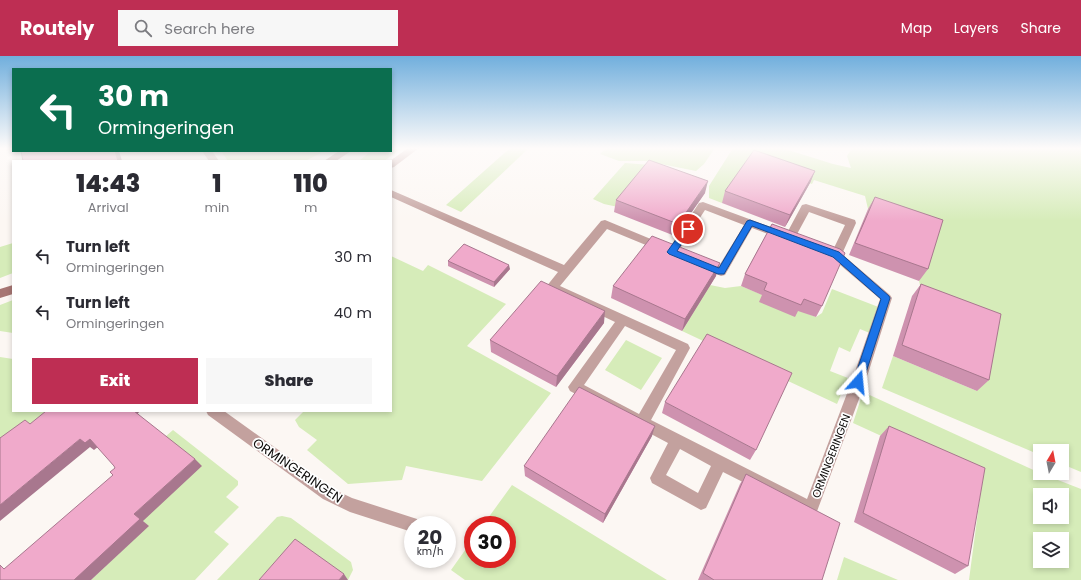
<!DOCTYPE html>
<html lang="en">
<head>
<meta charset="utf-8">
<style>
	:root { --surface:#fff; --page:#f7f7f7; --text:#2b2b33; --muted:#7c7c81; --accent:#be2e53 }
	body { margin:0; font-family:Poppins,sans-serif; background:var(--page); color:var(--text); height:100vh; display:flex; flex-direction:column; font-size:15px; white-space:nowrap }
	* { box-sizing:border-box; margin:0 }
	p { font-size:13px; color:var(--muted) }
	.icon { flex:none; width:22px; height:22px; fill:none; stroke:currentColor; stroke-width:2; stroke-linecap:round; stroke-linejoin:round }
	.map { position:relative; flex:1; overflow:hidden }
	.panel { position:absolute; left:12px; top:104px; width:380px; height:252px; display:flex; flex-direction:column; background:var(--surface); border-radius:0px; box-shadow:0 2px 6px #0003 }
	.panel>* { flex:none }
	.banner { position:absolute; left:12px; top:12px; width:380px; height:84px; border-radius:0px; box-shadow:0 2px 6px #0003; background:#0b6e4f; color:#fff; overflow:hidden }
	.needle { width:26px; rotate:10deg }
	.fabs { position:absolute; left:1033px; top:388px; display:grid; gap:8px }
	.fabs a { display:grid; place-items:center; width:36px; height:36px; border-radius:0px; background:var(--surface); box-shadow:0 2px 6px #0003; font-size:20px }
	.speed { position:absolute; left:404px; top:460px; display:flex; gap:8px; font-size:20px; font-weight:700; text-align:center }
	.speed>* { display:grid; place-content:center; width:52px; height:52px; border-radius:50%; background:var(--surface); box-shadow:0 2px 6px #0003; line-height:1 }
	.speed small { font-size:10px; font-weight:400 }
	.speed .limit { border:6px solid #d22; background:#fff; color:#111 }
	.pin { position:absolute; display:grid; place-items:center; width:34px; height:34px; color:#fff; margin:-17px; border:2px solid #fff; border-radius:50%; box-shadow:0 1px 4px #0007 }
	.me { position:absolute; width:44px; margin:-22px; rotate:18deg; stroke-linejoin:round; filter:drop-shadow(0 0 3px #0008) }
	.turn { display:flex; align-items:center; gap:14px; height:84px; padding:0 20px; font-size:18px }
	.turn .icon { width:52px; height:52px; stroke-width:2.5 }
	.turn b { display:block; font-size:28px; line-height:34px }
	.eta { display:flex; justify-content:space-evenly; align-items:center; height:68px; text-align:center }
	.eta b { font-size:24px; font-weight:800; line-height:28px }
	.button { display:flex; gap:8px; margin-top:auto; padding:8px 20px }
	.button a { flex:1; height:46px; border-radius:0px; background:var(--accent); color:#fff; font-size:16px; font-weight:800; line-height:46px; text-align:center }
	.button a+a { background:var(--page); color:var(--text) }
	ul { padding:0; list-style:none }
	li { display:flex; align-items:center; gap:12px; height:56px; padding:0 20px }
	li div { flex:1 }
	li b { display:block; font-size:15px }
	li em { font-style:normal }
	header { display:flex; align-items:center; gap:24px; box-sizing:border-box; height:56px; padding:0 20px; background:var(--accent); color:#fff }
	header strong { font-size:19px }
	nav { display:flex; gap:22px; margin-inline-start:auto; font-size:14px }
	.search { width:280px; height:36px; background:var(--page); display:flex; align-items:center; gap:10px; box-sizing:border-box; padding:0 14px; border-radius:0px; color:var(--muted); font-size:15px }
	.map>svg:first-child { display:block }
</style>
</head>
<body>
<header>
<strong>Routely</strong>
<div class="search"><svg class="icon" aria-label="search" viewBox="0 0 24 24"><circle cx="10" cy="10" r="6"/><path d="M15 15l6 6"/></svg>Search here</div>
<nav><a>Map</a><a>Layers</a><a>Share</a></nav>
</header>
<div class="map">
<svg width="1081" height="524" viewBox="0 0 1081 524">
	<rect width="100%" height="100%" fill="#fcf7f3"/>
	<path fill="#d6ecb9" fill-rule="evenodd" d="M391 92H402L384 105H359L371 95H391Z
		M510 92H529L461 156 446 149Z
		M606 92H715L704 108 696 115 646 105H619L600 98Z
		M733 92H782L833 108 851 112 847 100 852 92H1081V416L1062 408V395H1040V399L882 332 893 300 977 335 924 245 919 225 935 176 868 153 865 140 814 124 812 128 750 106 722 147 709 142V130Z
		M221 95H325L305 105H228Z
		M625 107 651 109 618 151 604 148 593 143Z
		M13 187V217L0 222V191Z
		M391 200 423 215 428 209 506 248 467 290 551 337 482 425 406 410 402 424 348 428 307 394 317 384 299 371 295 364 304 355H391Z
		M710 229 725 232 741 230 816 261 822 257 832 233 881 252 872 278 860 273 850 296 839 291 830 315 848 322 837 348 682 275Z
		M13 244V277L0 275V249Z
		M626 284 662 302 641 334 605 314Z
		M0 301 13 303V355H65L0 398Z
		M863 336 1040 417 1081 433V524H969L982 426 853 367ZM1040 439H1062V461H1040ZM1040 483H1062V505H1040Z
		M173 374 238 425V429L226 441 239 451 214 476 229 488 195 524H91L148 470 137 459 165 381Z
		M512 429 667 524H465L451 514 473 483V503H507V469H483Z
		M282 460 291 462 351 506 353 514 348 524 301 489 276 524H217L277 461Z
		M844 501 898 524H837Z"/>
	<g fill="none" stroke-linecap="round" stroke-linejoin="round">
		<path fill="#c3a19e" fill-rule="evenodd" d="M408 92H419L394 111 391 112 390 105Z
			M202 95H212L219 105H209Z
			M391 134 564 209 601 165 605 164 670 191 699 147 703 146 787 177 802 149 806 148 855 164 856 167 842 198 890 239 892 242 865 327 816 458 811 460 806 458 723 416 706 452 701 454 652 427 650 422 668 387 570 335 568 331 615 266 548 234 546 231 558 216 391 141ZM705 154 744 169 719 210 679 194ZM809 156 845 169 833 194 796 180ZM752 172 832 202 880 243 851 327 807 443 651 364 690 292 688 288 560 230 607 173 721 220 725 219ZM625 270 676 294 639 358 584 329ZM680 393 711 410 698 437 666 419Z
			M206 355H224L333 433 352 442 417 463 419 469H413L412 476 350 456 323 443 208 359Z"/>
		<path fill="#a77673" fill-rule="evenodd" d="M339 95H351L336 105H324Z
			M13 229V238L0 242V233Z"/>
	</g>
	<path fill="#ce92af" d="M815 115 810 127 785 171 722 147 725 135Z
		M705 137 675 180 614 156 616 144Z
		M875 141 928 213 919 225 849 199 868 153Z
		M772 168 822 250 816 261 798 255 795 261 759 246 762 239 741 230 745 218Z
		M448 205 510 213 494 231 448 210Z
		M716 220 682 275 611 242 613 230Z
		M921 228 989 324 977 335 893 300 912 240Z
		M604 267 556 331 491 296 490 284Z
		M665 346 756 394 750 404 662 357Z
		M889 370 968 510 955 518 854 466 880 380Z
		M652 380 603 467 525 420 524 410Z
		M746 418 822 524H698L740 428Z"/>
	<path fill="#a8778e" d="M115 95H119L122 105H118Z
		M815 115 810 127 785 171 790 159Z
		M708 125 705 137 675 180 678 168Z
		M720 207 716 220 682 275 685 263Z
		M509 209 510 213 494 231V226Z
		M605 255 604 267 556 331 557 320Z
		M133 355H138L139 356 137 359Z
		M655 370 652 380 603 467 605 458Z
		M80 383H90L99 390 94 394 90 391 0 465V449Z
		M195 403 202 410 143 465 149 470 91 524H74L134 458Z
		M344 518 348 524H339Z"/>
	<path fill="#f0aacb" stroke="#a8778e" d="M754 94 815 115 790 159 725 135Z
		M21 95H115L118 105H23Z
		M649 104 708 125 678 168 616 144Z
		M875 141 943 164 928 213 855 187Z
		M772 168 840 193 845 197 822 250 804 243 801 249 764 234 767 227 745 218Z
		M652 180 720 207 685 263 613 230Z
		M464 188 509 209 494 226 448 205Z
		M541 225 605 255 557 320 490 284Z
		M921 228 1001 258 989 324 902 289Z
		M707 278 792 317 756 394 665 346Z
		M579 331 655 370 605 458 524 410Z
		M46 355H134L195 403 134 458 140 463 74 524H0V509L4 513 113 419 110 416 115 412 114 410 90 383 85 387 80 383 0 449V382L25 364 30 368Z
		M889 370 985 412 968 510 863 457Z
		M746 418 840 467 822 524H714L703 517Z
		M295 483 344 518 339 524H259Z"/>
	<linearGradient id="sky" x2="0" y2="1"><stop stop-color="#71afdd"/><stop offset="0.56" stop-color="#fefbfa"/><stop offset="1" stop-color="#fefbfa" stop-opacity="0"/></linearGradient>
	<rect width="1081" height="165" fill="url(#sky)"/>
	<path fill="#1a73e8" stroke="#114b97" d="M750 164 839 196 889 240 890 242 862 329 858 331 855 329 853 326 881 243 833 201 752 170 724 218H718L669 198 667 196 685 171H690L691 173 677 195 719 212 747 165Z"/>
	<g text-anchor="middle" stroke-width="3.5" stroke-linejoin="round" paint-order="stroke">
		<g font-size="11" fill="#0e0c0b" stroke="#fff">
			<text transform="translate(831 400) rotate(-69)" y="4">ORMINGERINGEN</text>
		</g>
		<g font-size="13" fill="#0e0c0b" stroke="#fff">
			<text transform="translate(298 414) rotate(34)" y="5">ORMINGERINGEN</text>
		</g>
	</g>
</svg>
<div class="fabs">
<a><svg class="needle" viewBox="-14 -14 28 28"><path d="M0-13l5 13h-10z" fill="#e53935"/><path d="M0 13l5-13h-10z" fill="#7c7c81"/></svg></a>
<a><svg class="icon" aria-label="sound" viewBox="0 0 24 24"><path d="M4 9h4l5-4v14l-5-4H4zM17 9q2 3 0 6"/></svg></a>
<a><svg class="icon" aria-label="layers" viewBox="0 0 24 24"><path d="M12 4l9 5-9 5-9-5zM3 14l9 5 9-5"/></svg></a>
</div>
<div class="speed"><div>20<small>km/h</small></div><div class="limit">30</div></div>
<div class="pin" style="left:688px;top:173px;background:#d93025"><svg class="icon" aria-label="arrive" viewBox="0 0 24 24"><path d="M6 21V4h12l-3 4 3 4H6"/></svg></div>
<svg class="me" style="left:858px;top:326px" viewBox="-20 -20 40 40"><path d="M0-17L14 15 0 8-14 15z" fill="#1a73e8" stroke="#fff" stroke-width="4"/></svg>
<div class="banner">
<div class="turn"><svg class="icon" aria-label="left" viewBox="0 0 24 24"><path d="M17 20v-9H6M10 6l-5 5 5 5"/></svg><div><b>30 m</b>Ormingeringen</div></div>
</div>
<section class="panel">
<div class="eta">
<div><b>14:43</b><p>Arrival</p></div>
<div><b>1</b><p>min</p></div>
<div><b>110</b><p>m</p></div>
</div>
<ul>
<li><svg class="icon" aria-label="left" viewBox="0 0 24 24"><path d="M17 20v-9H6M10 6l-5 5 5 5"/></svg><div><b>Turn left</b><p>Ormingeringen</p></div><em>30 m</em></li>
<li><svg class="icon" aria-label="left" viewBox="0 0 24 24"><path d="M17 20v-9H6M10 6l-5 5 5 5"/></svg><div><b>Turn left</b><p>Ormingeringen</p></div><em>40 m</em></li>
</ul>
<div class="button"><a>Exit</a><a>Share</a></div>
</section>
</div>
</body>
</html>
